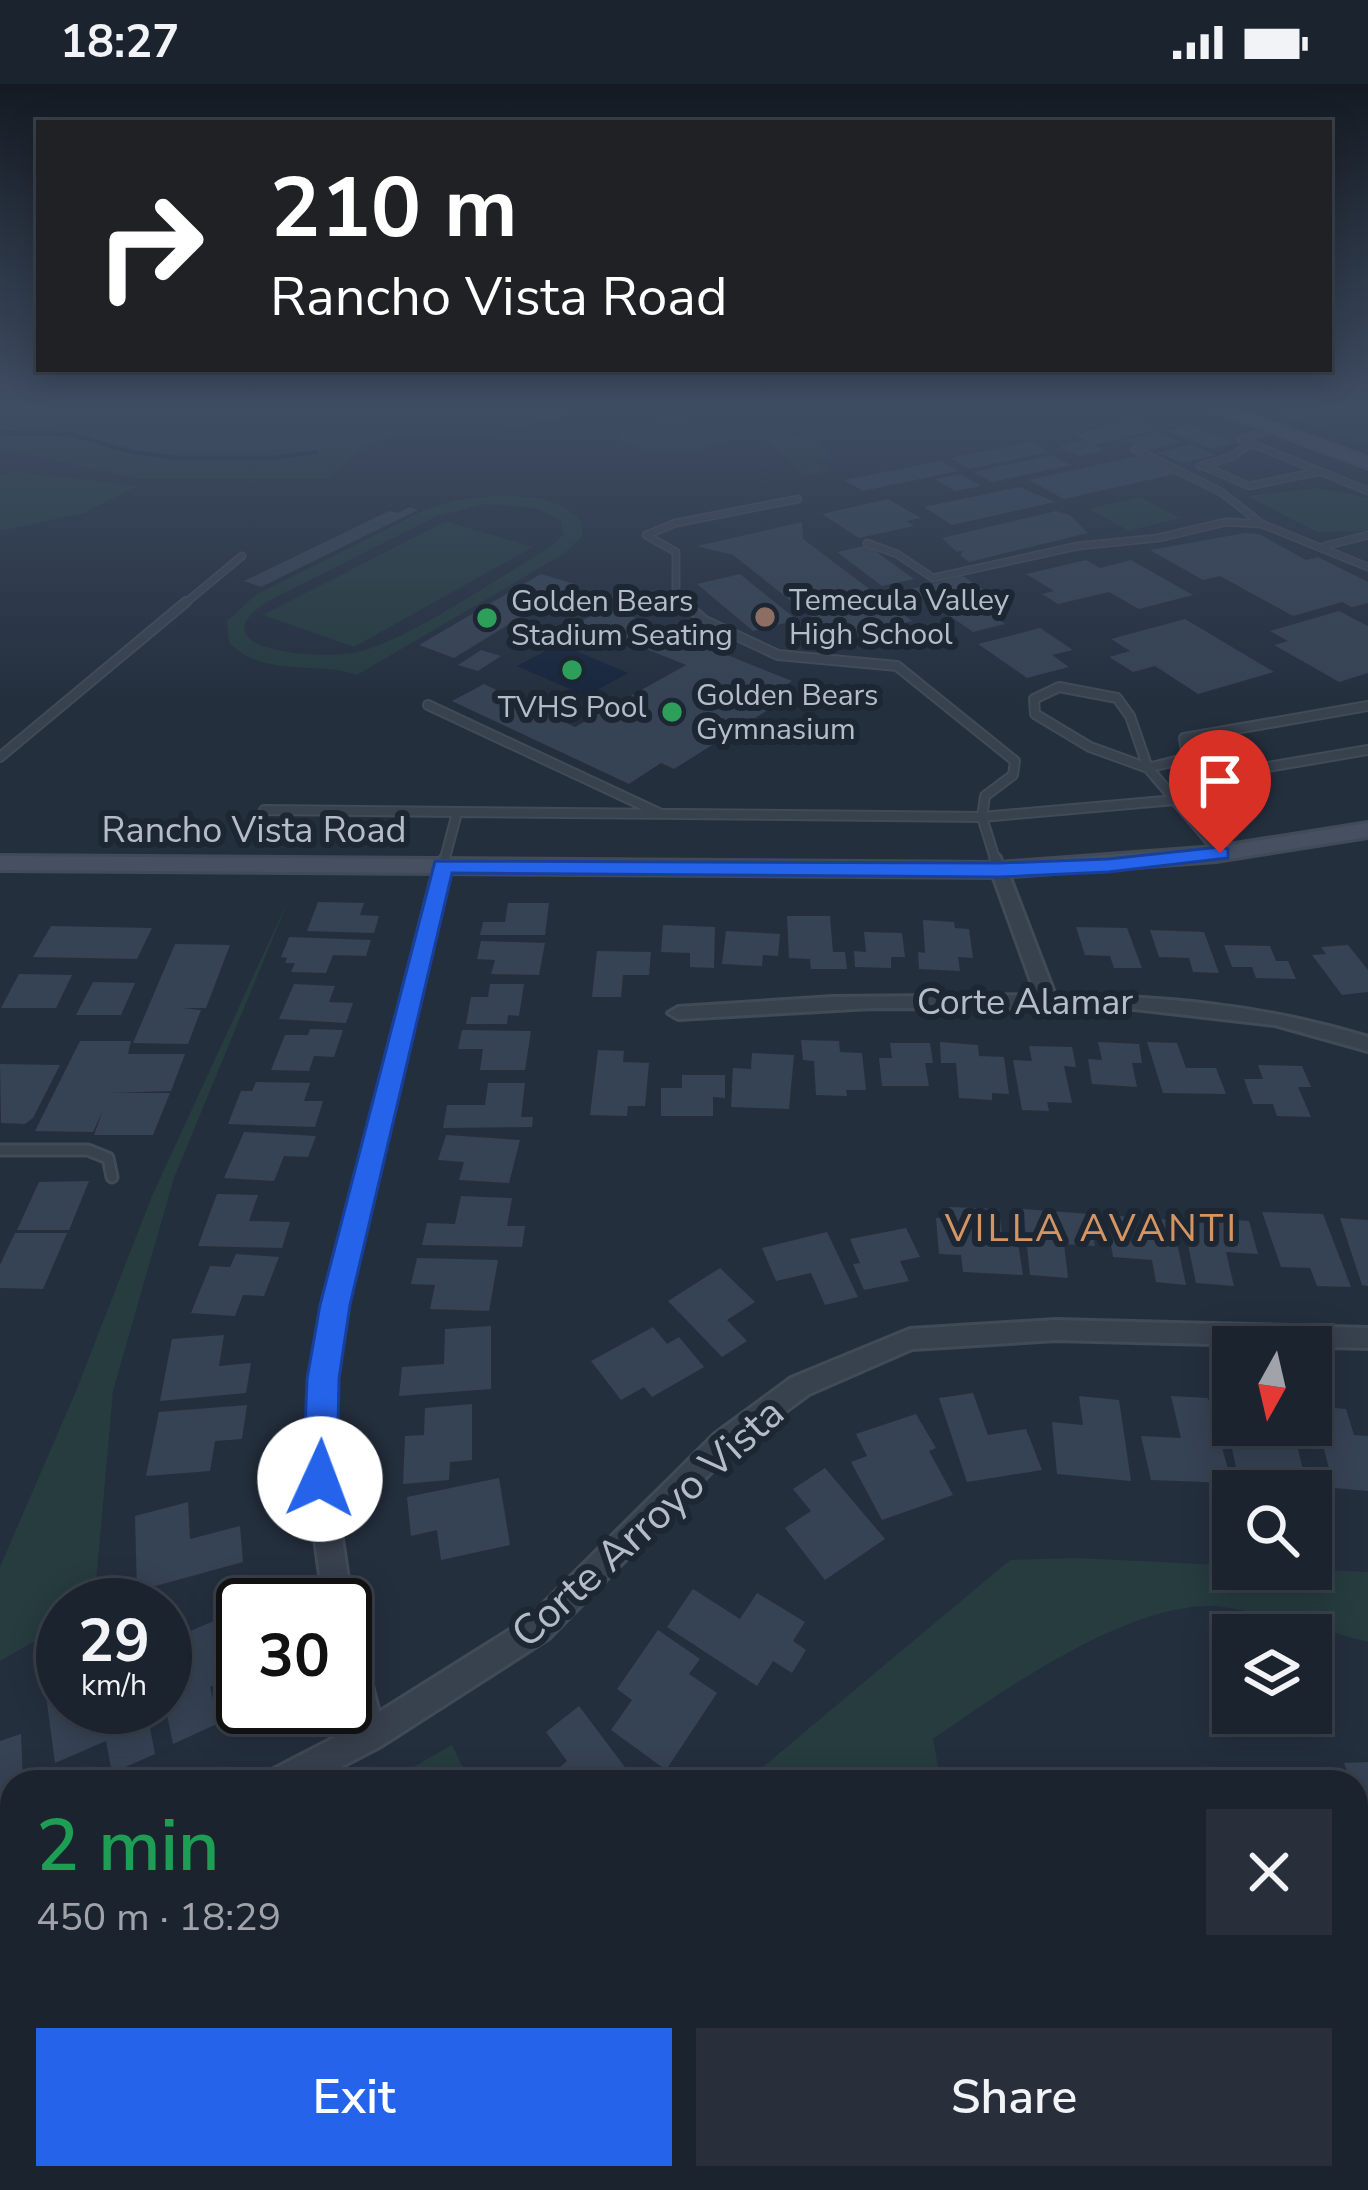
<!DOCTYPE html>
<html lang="en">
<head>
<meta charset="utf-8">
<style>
	:root { --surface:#1b232e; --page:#282f3a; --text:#f1f3f6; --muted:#a0a4aa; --line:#39404a; --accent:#2563eb }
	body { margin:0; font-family:"Nunito Sans",sans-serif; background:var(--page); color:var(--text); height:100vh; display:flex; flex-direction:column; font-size:45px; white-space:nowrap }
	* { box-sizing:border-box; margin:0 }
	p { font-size:39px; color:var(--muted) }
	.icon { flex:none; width:66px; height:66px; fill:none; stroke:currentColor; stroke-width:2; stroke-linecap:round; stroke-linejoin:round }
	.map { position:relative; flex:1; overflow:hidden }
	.drawer { position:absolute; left:0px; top:1686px; width:1368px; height:420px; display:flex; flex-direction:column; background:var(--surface); border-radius:36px 36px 0 0; box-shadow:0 6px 30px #0003,0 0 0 3px var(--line) }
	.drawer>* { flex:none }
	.hud { position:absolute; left:36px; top:36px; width:1296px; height:252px; border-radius:0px; box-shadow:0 6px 30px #0003,0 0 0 3px var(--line); background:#202124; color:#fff; overflow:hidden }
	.needle { width:78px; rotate:188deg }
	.fabs { position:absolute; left:1212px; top:1242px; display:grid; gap:24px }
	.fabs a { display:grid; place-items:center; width:120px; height:120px; border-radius:0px; background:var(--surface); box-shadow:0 6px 30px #0003,0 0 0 3px var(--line); font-size:60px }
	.speed { position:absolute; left:36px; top:1494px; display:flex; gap:24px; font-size:60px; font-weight:700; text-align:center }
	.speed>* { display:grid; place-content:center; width:156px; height:156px; border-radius:50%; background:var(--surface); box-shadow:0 6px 30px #0003,0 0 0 3px var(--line); line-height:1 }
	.speed small { font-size:30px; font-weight:400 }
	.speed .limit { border:6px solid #111; border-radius:18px; background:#fff; color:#111 }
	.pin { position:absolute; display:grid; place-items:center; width:102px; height:102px; color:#fff; margin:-123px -51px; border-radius:50% 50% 50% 0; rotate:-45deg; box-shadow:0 0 12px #0007 }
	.pin .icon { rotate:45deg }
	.me { position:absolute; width:132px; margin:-66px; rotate:2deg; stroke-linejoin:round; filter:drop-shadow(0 0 9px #0008) }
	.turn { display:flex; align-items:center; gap:42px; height:252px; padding:0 36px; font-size:54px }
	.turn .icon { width:156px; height:156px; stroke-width:2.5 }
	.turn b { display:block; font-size:84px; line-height:102px }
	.round { display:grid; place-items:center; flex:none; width:126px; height:126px; border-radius:0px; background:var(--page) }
	.headline { display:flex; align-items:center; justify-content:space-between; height:204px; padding:0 36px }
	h1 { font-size:72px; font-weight:600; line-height:90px; color:#1e9e55 }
	.cta { display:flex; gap:24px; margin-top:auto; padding:24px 36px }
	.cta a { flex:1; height:138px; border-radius:0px; background:var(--accent); color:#fff; font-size:48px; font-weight:600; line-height:138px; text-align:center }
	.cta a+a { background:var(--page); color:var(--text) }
	.status { display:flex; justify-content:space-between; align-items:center; height:84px; padding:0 60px; background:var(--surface); direction:ltr }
	.status svg { height:33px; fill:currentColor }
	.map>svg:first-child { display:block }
</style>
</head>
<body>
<div class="status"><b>18:27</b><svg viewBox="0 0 49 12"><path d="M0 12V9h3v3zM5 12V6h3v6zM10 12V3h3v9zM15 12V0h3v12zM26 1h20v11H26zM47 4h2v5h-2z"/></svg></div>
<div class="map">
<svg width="1368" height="2106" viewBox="0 0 1368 2106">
	<rect width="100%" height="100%" fill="#242f3e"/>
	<path fill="#263c3f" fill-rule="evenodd" d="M0 322H606L482 352 417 349 383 355 368 361 326 395H143L0 365Z
		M1257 322H1368V361Z
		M679 334 724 356C692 374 648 371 617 354V349Z
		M806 350 833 372 814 376 829 387 805 391 765 356Z
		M16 388 137 402 84 429 0 447V391Z
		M1319 404 1368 414V447L1317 448 1247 412Z
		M497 412C527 412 564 414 583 440L582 452 565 469 357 591C319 577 264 594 229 559L227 537 257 510 422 427 456 416ZM485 420 536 424 561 437 563 451 549 464C499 493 415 552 362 567 323 578 186 566 272 515L437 432Z
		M1140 413 1180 434 1129 447 1089 425Z
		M446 437 533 463 354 563 263 531Z
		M291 810 174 1094 113 1307 94 1521H63V1541L0 1577V1483L76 1307 152 1112Z
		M1077 1474 1368 1488V1558C1321 1546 1272 1530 1224 1523 1136 1512 1004 1606 933 1655L941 1698H745L1010 1476Z
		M452 1661 470 1698H387Z"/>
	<path fill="#17263c" d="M559 560 628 589 586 612 517 582Z"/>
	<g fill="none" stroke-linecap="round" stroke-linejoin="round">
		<path stroke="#17263c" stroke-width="4.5" d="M0 349 69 350 132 368 179 374H274L316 368"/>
	</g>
	<path fill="#364354" d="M1132 336 1155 346 1094 361 1104 366 1080 372 1059 363 1086 356 1074 351Z
		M1190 341 1235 359 1212 365 1167 347Z
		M1158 348 1181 358 1148 367 1125 356Z
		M1031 358 1048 368 969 385 951 374Z
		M1190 360 1215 371 1182 379 1158 369Z
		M1052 371 1071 381 992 398 974 388Z
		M1138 372 1175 390 1064 415 1029 396Z
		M941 377 958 387 863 407 844 396Z
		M960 390 981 402 955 407 935 395Z
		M1019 403 1055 418 952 441 924 423Z
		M888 415 921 434 907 437 914 442 859 454 822 430Z
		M410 423 418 426 261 503 244 497 389 427 398 429Z
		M1056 427 1070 431 1088 449 969 478 961 472 963 466 957 468 942 454Z
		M802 438 803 455 912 537 839 555 733 471 697 462Z
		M1245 449 1259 450 1306 476 1318 473 1368 498V519L1352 523 1342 518 1293 532 1220 492 1203 496 1150 466Z
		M867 461 914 495 882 502 837 468Z
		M1086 476 1100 484 1131 476 1193 511 1139 525 1109 508 1058 520 1042 510 1054 507 1026 490Z
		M541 490 575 500 454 574 419 561Z
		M740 490 756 503 797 536 753 547 697 500Z
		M963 492 1010 524 989 529 1005 540 973 548 911 505Z
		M608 524 630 532 792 597 766 614 779 619 674 685 661 679 629 700 452 617 484 600 575 643 686 581 579 538Z
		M1339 527 1368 542V589L1339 598 1274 561 1288 557 1270 547Z
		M1185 535 1274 588 1198 610 1155 582 1133 588 1109 573 1130 567 1111 555Z
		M1040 544 1073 566 1052 571 1069 583 1027 594 978 560Z
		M481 566 501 572 478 587 458 581Z
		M318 818 364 819 360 831 379 832 374 849 307 847Z
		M508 819H549L545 851H480L483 838H505Z
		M787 832H830L833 868H845L847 885H811L810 875 789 874Z
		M923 836 954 838 955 844 969 845 973 874 958 873 960 887 919 885 918 868 925 869Z
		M663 841 715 843 714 884 690 883V869L661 868Z
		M51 842 152 844 137 875 33 873Z
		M1076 843 1127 844 1142 884H1114L1110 872 1085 871Z
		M1150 846 1204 848 1219 889 1193 888 1189 874 1159 873Z
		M726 847 780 850 778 872 763 871 762 882 722 880Z
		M864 848 902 849 905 873H891V884L855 883 854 867 866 868Z
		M289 853 371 856 366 872 333 871 326 889 291 888 295 879H285L287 874 281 873Z
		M481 857 545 859 539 891 491 890 495 876 477 875Z
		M175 860 230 861 206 924H182L201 926 188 960 133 959Z
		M1224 861 1270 862 1276 877H1288L1296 895 1256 894 1252 883H1232Z
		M1348 861 1368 886V908L1342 911 1312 871 1326 870 1321 863Z
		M597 867 651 868 649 891H623L621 913H592Z
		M19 890 72 891 56 924H1Z
		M93 898 135 899 121 931H76Z
		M294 900 335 902 329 918 353 919 346 939 279 935Z
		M490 900H524L519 932 508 931 507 940H466L471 913H488Z
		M310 945 343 946 334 973 314 972 309 987 271 986 285 951H308Z
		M462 946 531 947 525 986H480L483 965H458Z
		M801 956 839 957 840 968 862 969 866 1006H846L847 1012 816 1011 814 977 803 976Z
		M80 957H131L128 970H185L171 1007 111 1009H170L153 1051H94L103 1026 93 1048 35 1047Z
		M940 958 978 961 979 972 1004 973 1009 1010 992 1009V1016L959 1014 956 979H941Z
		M1098 958 1139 960 1142 979H1132L1137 1003 1092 1000 1088 975 1102 976Z
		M1147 958 1177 959 1186 984H1216L1226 1010 1163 1009Z
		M890 959H930L933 979H925L929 1002H882L879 974H892Z
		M1029 962 1072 963 1076 983 1064 982 1072 1019 1047 1018 1049 1027 1022 1026 1013 976 1032 977Z
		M598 966 624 967 623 978 649 979 645 1022H628L627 1032 590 1031Z
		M752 969 794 971 789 1025 731 1023 733 984 751 985Z
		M0 980 60 981 33 1034 25 1040 1 1039Z
		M1258 981 1302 982 1311 1003H1298L1311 1033 1277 1032 1273 1020H1253L1244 995H1263Z
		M682 991H725V1014L713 1013V1032H661V1004H682Z
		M256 998 310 999 304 1017H323L315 1043 228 1040 241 1007H252Z
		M488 999H525L521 1033H533L532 1043 443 1044 447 1021H485Z
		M244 1048 316 1052 308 1073 284 1072 274 1097 224 1094Z
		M446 1051 520 1056 509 1099 459 1096 464 1078 438 1076Z
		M89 1097 69 1146H17L39 1098Z
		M217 1110 258 1111 249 1137 290 1138 282 1164 198 1162Z
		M461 1112 512 1114 507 1142H525L522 1163 422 1161 427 1139 455 1140Z
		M949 1123 999 1125 1003 1158 1018 1159 1023 1191 963 1188 961 1171 939 1170 936 1134H950Z
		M1023 1125 1090 1130 1095 1162 1064 1160 1068 1194 1030 1191Z
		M1262 1128 1323 1130 1351 1203 1317 1202 1310 1184 1281 1183Z
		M1106 1131 1172 1136 1186 1201 1156 1198 1152 1176 1113 1173Z
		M1182 1132 1249 1137 1258 1170 1226 1168 1234 1202 1196 1199Z
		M1340 1134 1368 1136V1202L1362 1201Z
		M906 1144 920 1173 900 1177 909 1197 864 1206 853 1180 860 1179 850 1155Z
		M827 1148 858 1213 825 1221 811 1189 776 1197 762 1164Z
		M15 1149H67L43 1205 0 1204V1181Z
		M236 1170 279 1173 264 1212 243 1211 235 1232 191 1229 210 1182 230 1183Z
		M417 1174 498 1176 489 1227 430 1225 435 1201 411 1200Z
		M720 1184 755 1218 727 1236 747 1257 722 1273 668 1217Z
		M491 1242V1305L399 1312 402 1283 444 1280 445 1245Z
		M653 1243 667 1260 679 1253 704 1283 652 1313 644 1303 621 1316 591 1277Z
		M224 1251 219 1282 251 1279 246 1309 160 1317 172 1255Z
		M973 1309 988 1351 1026 1345 1042 1386 967 1398 939 1314Z
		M1079 1312 1119 1316 1131 1397 1057 1390 1052 1338 1083 1341Z
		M1171 1312 1208 1314 1232 1399 1151 1396 1141 1352 1181 1354Z
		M472 1320V1376L450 1378 449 1396 403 1400 405 1352 424 1351 425 1324Z
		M247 1321 242 1355 215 1357 210 1387 146 1392 159 1328Z
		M1313 1322 1346 1325 1354 1351 1368 1352V1407L1334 1404Z
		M916 1330 936 1364 929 1367 953 1411 882 1436 851 1378 867 1372 856 1350Z
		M1246 1341H1304L1309 1359 1296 1357 1306 1398 1238 1392 1227 1342Z
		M825 1384 885 1455 825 1496 785 1444 811 1427 793 1405Z
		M499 1394 510 1461 441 1476 437 1446 411 1452 407 1413Z
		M188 1418 190 1455 240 1442 243 1478 137 1507 135 1432Z
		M693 1505 740 1535 757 1509 805 1538 793 1557 806 1566 792 1589 773 1577 757 1602 667 1543Z
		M232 1529 243 1588 210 1603 219 1639 173 1660 165 1621V1558Z
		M658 1546 700 1575 689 1590 717 1609 666 1686 611 1646 632 1616 617 1605Z
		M63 1605V1623H146L155 1670 112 1689 106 1657 55 1679 46 1612Z
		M579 1622 636 1698H542L567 1677 546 1648Z
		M21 1650 23 1698H12V1714L0 1719V1657Z
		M1368 1678V1745H1367L1356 1698H1351L1344 1679Z
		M1356 1791 1368 1821V1839L1356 1841Z
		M10 1955 12 2094H67L64 2106H0V1959Z"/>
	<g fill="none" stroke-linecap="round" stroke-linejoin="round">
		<defs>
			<path id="service-far2" d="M1240 355 1368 407
				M1242 355 1273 345
				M1135 365 1221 408 1262 440 1368 483
				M1201 381 1249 402 1317 388
				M1200 382 1231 373 1251 359
				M867 459 897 470 933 494 1078 462 1158 454 1226 438 1262 440
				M1325 462 1368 451
				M183 521 242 472
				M687 521 676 512V468L646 451 676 439 798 415"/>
			<path id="service-far1" d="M683 518 705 537 778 571 897 582 1015 677 1013 691 985 712 982 733 996 778
				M1059 603 1117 614 1130 632 1148 684 1090 663 1035 630 1034 615Z
				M428 621 659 729
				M1368 622 1184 654 1187 674 1226 690 1368 666
				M0 673 186 518
				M1187 674 1148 684 1220 769
				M264 726 982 733 1175 716
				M444 778 457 729"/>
			<path id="service" d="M996 775 999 786
				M443 782 445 775
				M0 1066H88L108 1074 112 1093"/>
			<path id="minor" d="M443 777 451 782 347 1221 335 1295 333 1395 352 1521 345 1532V1521H324L307 1395 311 1295 323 1221 435 782Z
				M999 781 1007 786 1055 911C1162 912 1265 921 1368 953V967L1275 941 1134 925 872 924 678 935 668 929 678 923 833 913 1036 911 991 786Z
				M1056 1236 1368 1244V1264L1056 1256 912 1265 809 1310 733 1366 549 1554 381 1662 312 1698H266L270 1687 353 1644 345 1611V1539L355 1543 359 1553 379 1628 529 1534 715 1350 791 1294 910 1245Z
				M12 1824V1857L0 1861V1829Z
				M1368 1949V1983L1356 1984V1950Z
				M499 2094H535L537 2106H501Z"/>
			<path id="secondary" d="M1203 322H1224L1368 374V384Z
				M1368 739V753L1216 777 999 793 0 786V772L999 779 1216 763Z"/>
		</defs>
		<use href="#service-far2" stroke="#414a57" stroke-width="9"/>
		<use href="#service-far1" stroke="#414a57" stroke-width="12"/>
		<use href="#service" stroke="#414a57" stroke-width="15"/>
		<use href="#minor" stroke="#414a57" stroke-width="6"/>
		<use href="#secondary" stroke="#414a57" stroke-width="6"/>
		<use href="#service-far2" stroke="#38414e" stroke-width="6"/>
		<use href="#service-far1" stroke="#38414e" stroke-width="8"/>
		<use href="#service" stroke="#38414e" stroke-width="9"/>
		<use href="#minor" fill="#38414e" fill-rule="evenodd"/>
		<use href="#secondary" fill="#465061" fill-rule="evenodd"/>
	</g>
	<linearGradient id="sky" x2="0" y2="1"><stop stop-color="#141a22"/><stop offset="0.52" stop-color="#3f4d63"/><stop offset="1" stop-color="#3f4d63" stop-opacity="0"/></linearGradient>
	<rect width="1368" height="617" fill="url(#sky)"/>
	<path fill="#2563eb" stroke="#184099" stroke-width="3" d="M1220 763 1228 765V774L1108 788 999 793 452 789 350 1221 339 1295 337 1395 332 1406 320 1410 308 1406 303 1395 307 1295 320 1221 435 777 999 779 1108 775Z"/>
	<circle fill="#8d6e63" stroke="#1d2633" stroke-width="4.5" cx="765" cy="533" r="12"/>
	<g fill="#2e9e5b" stroke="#1d2633" stroke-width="4.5">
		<circle cx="487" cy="534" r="12"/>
		<circle cx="572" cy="586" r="12"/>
		<circle cx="672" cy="628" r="12"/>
	</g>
	<g text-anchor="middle" stroke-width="12" stroke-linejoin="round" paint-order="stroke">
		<g font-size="30" fill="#b4bcc9" stroke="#1d2633" text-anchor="start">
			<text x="789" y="526">Temecula Valley<tspan x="789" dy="34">High School</tspan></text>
			<text x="511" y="527">Golden Bears<tspan x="511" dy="34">Stadium Seating</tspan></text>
			<text x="696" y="621">Golden Bears<tspan x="696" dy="34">Gymnasium</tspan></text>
			<text x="572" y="633" text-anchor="middle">TVHS Pool</text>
		</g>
		<g font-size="36" fill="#b4bcc9" stroke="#1d2633">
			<text x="254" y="758">Rancho Vista Road</text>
			<text x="1025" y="930">Corte Alamar</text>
		</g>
		<g font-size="39" letter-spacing="3" fill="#d59563" stroke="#1d2633">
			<text x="1092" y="1157">VILLA AVANTI</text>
		</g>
		<g font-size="42" fill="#b4bcc9" stroke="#1d2633">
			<text transform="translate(647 1438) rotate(-42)" y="15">Corte Arroyo Vista</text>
		</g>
	</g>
</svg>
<div class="fabs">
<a><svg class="needle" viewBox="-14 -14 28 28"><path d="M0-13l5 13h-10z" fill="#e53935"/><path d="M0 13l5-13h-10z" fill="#a0a4aa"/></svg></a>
<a><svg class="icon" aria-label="search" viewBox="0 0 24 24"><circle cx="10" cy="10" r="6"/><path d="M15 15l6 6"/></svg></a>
<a><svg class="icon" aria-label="layers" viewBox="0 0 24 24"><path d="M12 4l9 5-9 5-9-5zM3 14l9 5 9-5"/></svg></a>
</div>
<div class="speed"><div>29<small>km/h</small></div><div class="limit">30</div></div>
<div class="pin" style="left:1220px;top:769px;background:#d93025"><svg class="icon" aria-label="arrive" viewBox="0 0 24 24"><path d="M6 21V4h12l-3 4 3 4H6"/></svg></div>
<svg class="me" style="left:320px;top:1395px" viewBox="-20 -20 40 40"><circle r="19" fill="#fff"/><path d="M0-13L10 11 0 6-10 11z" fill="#2563eb"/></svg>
<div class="hud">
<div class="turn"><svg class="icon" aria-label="right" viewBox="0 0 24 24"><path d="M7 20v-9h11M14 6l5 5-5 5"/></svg><div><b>210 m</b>Rancho Vista Road</div></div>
</div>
<section class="drawer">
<div class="headline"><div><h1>2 min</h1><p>450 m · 18:29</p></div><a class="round"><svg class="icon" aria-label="close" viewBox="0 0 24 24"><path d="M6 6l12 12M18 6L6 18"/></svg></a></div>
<div class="cta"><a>Exit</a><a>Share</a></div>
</section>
</div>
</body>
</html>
